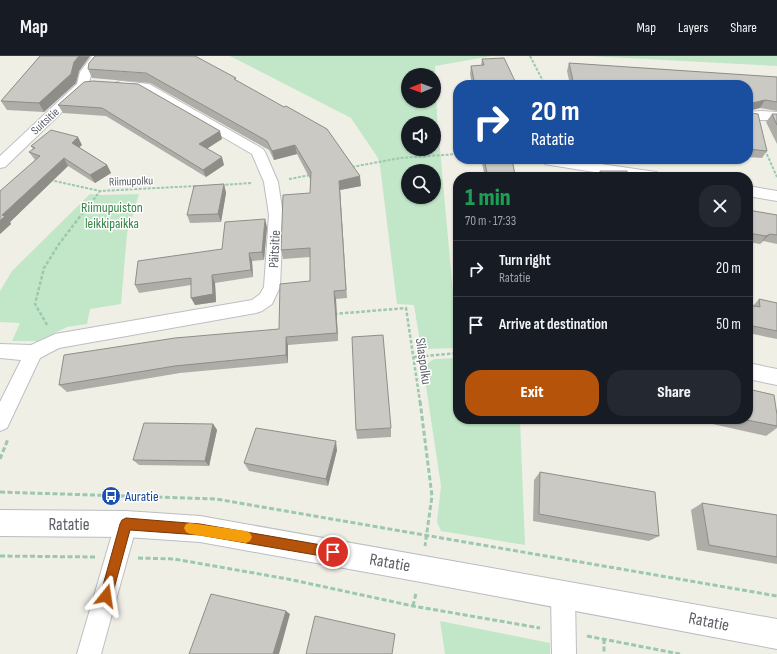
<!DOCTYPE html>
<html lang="en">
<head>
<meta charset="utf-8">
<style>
	:root { --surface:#171b24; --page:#242831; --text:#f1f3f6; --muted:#9ea1a6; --line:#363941; --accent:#b45309 }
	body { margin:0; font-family:"Sofia Sans Condensed",sans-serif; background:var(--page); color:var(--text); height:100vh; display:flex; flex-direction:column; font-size:15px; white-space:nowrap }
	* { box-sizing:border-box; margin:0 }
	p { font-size:13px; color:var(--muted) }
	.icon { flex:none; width:22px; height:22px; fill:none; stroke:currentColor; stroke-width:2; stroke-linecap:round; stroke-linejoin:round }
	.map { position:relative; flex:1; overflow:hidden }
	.side { position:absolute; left:453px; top:116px; width:300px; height:252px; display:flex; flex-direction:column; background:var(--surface); border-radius:16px; box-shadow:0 1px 3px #0004 }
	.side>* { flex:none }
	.top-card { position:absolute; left:453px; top:24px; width:300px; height:84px; border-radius:16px; box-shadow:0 1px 3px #0004; background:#1a4fa0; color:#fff; overflow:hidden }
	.needle { width:26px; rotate:269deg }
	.tools { position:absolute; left:401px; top:12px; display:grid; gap:8px }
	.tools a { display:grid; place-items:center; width:40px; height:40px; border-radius:50%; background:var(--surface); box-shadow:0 1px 3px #0004; font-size:20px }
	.pin { position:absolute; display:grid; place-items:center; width:34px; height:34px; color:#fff; margin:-17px; border:2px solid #fff; border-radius:50%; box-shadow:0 1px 4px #0007 }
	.me { position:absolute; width:44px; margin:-22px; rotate:15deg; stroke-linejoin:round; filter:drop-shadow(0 0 3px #0008) }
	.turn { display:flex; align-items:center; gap:14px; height:84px; padding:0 12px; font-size:18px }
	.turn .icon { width:52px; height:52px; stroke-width:2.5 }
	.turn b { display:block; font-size:28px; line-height:34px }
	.round { display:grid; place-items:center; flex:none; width:42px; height:42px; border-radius:16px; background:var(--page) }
	.headline { display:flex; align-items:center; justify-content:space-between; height:68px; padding:0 12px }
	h1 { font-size:24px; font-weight:800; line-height:30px; color:#1e9e55 }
	.primary-button { display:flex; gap:8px; margin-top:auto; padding:8px 12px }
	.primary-button a { flex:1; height:46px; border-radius:16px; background:var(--accent); color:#fff; font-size:16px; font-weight:800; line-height:46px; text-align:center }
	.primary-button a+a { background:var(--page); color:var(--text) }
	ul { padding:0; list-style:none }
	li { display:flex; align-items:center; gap:12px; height:56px; padding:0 12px; border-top:1px solid var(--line) }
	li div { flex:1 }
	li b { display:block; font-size:15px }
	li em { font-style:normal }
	header { display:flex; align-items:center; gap:24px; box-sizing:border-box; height:56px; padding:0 20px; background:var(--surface); border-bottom:1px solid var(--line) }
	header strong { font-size:19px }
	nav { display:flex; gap:22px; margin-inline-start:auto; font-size:14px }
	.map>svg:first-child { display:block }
</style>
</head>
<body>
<header>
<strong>Map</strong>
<nav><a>Map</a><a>Layers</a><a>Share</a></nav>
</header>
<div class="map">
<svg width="777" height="598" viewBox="0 0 777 598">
	<rect width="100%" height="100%" fill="#f0efe5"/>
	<path fill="#c2e7c8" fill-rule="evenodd" d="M230 0H492L435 10 437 60 458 292 427 293 420 286 414 249 397 248 380 110 378 102 351 62ZM408 19H434V45H408ZM408 67H434V93H408ZM408 115H434V141H408Z
		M588 0H777V10Z
		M90 138 101 139 139 138 127 178 121 248 90 253 87 268 67 271 38 285H12L20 267 0 266V235L12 215Z
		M458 302V363H520L525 489 441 475 437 466 441 430 424 317 427 308 434 303Z
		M440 565 550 587V598H445Z"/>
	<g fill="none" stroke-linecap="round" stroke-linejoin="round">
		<defs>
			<path id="street" d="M92 0H104L92 16 87 32 5 111 0 112V100L77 28 80 16Z
				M121 25 149 28 263 93 265 96 278 126 283 159 280 231 272 248 262 255 256 257 59 292 40 302 7 372 0 375V346L21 304 0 302V288L31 289 55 278 252 244 260 238 264 231 269 159 264 126 252 98 142 34 117 32 115 29 117 26Z
				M761 55 777 56V64H748V56Z
				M544 103H566L656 116 661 118 663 121H626L550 109 545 108 543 105Z
				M748 130 777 135V145L748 140Z
				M748 307 777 313V329L748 323Z
				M126 457 134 460 137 468 101 598H77L115 468 118 460Z
				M563 526 571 530 575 538 576 598H552L551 538 555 530Z"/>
			<path id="secondary" d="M0 454 126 455 200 460 777 563V593L421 526 200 486 126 481 0 480Z"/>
		</defs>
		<use href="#street" stroke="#bdbec4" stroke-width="2"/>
		<use href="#secondary" stroke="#bbbdc3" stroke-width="2"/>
		<path stroke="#9bc8af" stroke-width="2" stroke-dasharray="3 1.5" stroke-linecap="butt" d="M530 0 545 29
			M765 94 777 121
			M352 111 400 102 458 98
			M289 123 311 119
			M50 124 100 135 196 130
			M221 129 252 127
			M88 151 100 135"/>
		<path stroke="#9bc8af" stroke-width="2.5" stroke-dasharray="3.5 2" stroke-linecap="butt" d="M334 258 406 252 420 346
			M47 269 35 248 44 212 59 188 88 150
			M414 301 458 297"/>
		<path stroke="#9bc8af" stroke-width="3" stroke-dasharray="5 2.5" stroke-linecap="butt" d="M420 345 432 440 425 490
			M0 403 8 383
			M0 436 216 443 777 540
			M0 500 95 501
			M138 502 174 503 288 523 413 550 540 572
			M413 550 416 537
			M587 580 680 598
			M604 583V598"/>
		<use href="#street" fill="#fff" fill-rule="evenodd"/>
		<use href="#secondary" fill="#fff" fill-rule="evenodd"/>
	</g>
	<path fill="#afada8" d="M40 0H90L79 15 76 27 44 56 7 54 1 45Z
		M482 3 516 29H472L470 18 471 10H481Z
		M569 7 777 21V55L760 52 752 54V57L767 95 762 102 748 101V29H570L567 15Z
		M88 13 236 24 361 130 340 134 347 242 336 243 338 285 288 289V307L180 317 67 336 59 329 279 273 310 225V201L283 203 281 194 310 137V123L297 98 274 104 269 94 150 27 92 22Z
		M84 26 222 83 207 92 224 109 206 121 106 60 63 57 58 49Z
		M772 58H777V88L766 66Z
		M82 89 79 91 107 109 111 117 95 127 68 110 10 166 11 168 0 178 35 104 29 96 33 93 31 90Z
		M481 103H512L515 119 540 121H485Z
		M600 115 629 121H598Z
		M224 128 226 137 221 166 190 167 187 159Z
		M748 154 777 159V188L763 185 760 188 748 186Z
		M267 171 264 204 252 205 253 221 215 227 216 246 195 249 191 229 139 237 135 229 222 193Z
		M759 243 777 247V283L748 277V249L753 250Z
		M777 359V372L766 380 690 363H748Z
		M213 368 217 374 209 410 139 409 133 404Z
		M391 372V381L357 383 356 374Z
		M337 394 328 430 249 415 244 407Z
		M540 416 659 480 649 485 533 465 534 424Z
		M702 447 777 459V508L697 494 691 454Z"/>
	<path fill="#8e8d88" d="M79 0H90L79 15 76 27 44 56 39 47Z
		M765 44 760 52 748 55 752 47Z
		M220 75 222 83 202 96 199 88Z
		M78 81 82 89 76 94 72 87Z
		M295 89 297 98 274 104 272 95Z
		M222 101 224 109 206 121 203 114Z
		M64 102 68 110 10 166 11 168 0 178V165L2 159Z
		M107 109 111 117 95 127 90 119Z
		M360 120 361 130 340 134 347 242 339 125Z
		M224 128 226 137 221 166 218 158Z
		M265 163 267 171 264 204 262 196Z
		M770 178 760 188 766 180Z
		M249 197 252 205 253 221 251 214Z
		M212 219 215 227 216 246 195 249 191 242Z
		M334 235 336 243 338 285 337 277Z
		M286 281 288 289V307L286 299Z
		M213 368 217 374 209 410 205 405Z
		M336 385 337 394 328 430 326 423Z
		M286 555 290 558 279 598H273Z"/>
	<path fill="#cbc9c3" stroke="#8e8d88" d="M40 0H79L74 6 71 18 39 47 1 45Z
		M95 0H195L236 22 234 23 284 51 286 50 327 73 360 120 339 125 346 234 334 235 337 277 286 281V299L175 310 59 329 64 299 175 282 279 273 280 228 310 225V192L281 194 283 139 310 137 311 116 295 89 272 95 267 85 146 17 88 13 89 7Z
		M504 2 515 25 516 29H475L471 10 484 9 482 3Z
		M569 7 777 21V46L765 44 752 47V57L758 58 767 95 748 93V29H574Z
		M93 25 138 28 220 75 199 88 222 101 203 114 102 52 58 49 84 26Z
		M772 58H777V69Z
		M51 74 78 81 72 87 107 109 90 119 64 102 2 159 5 160 0 165V135L40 100 29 96 35 92 31 90Z
		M484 103H512L515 119H539L540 121H488Z
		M600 115H627L629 121H602Z
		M224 128 218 158 187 159 194 130Z
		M748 154 777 159V179L770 178 766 180 748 177Z
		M265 163 262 196 249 197 251 214 212 219 213 238 191 242V222L135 229 138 205 222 193 225 166Z
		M759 243 777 247V275L748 269V249L760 251Z
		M383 279 391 372 356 374 352 281Z
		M748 286 750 298 748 297Z
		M748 333 774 339 777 359V370L742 363H748Z
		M144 367 213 368 205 405 133 404Z
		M256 372 336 385 326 423 244 407Z
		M540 416 655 436 659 480 539 458Z
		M702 447 777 459V501L709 489Z
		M211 538 286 555 273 598H189Z
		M315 560 395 578 392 598H306Z"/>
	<path fill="#b45309" stroke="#753606" d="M126 462 200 468 333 491 337 492 338 496 337 500 333 502 200 479 130 474 112 540 110 544 106 546 102 544 100 540 120 468 122 464Z"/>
	<path fill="#f59e0b" d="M190 467 246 475 250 477 252 481 250 485 246 487 190 478 186 476 184 472 186 468Z"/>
	<defs>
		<symbol id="bus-disc" viewBox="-11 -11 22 22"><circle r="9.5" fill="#1a4fb4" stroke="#fff"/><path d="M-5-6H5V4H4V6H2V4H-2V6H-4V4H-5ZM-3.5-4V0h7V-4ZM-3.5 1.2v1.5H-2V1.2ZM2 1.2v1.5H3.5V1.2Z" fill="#fff"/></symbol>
	</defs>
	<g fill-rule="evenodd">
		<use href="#bus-disc" x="100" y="429" width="22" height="22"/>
	</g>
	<g text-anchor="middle" stroke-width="3" stroke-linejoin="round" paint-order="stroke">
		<g font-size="12" fill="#5d6066" stroke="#fff">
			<text transform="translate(45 65) rotate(-43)" y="4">Suitsitie</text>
			<text transform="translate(131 125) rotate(-2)" y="4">Riimupolku</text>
		</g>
		<g font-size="14" fill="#348645" stroke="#fff">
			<text x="112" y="156">Riimupuiston<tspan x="112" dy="16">leikkipaikka</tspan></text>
		</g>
		<g font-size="14" fill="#5d6066" stroke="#fff">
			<text transform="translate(274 193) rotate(-87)" y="5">Päitsitie</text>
			<text transform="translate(424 305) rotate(82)" y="5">Silaspolku</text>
		</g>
		<g font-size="14" fill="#164399" stroke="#fff" text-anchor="start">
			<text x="125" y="445">Auratie</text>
		</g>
		<g font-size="17" fill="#5d6066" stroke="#fff">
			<text x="69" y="474">Ratatie</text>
			<text transform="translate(390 506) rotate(10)" y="6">Ratatie</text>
			<text transform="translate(709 565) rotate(11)" y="6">Ratatie</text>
		</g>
	</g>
</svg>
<div class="tools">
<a><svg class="needle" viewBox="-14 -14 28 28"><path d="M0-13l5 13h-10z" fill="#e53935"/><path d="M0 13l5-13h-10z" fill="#9ea1a6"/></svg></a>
<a><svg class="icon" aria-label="sound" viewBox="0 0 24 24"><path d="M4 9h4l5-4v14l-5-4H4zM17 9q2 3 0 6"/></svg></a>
<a><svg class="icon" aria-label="search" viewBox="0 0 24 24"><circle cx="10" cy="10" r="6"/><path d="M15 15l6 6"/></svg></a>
</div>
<div class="pin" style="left:333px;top:496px;background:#d93025"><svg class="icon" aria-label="arrive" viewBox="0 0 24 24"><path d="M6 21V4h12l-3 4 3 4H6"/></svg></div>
<svg class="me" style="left:106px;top:540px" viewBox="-20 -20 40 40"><path d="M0-17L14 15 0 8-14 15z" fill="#b45309" stroke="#fff" stroke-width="4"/></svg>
<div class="top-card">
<div class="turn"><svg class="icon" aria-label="right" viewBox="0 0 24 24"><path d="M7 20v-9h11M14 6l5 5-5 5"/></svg><div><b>20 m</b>Ratatie</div></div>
</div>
<section class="side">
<div class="headline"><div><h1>1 min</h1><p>70 m · 17:33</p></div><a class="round"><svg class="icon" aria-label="close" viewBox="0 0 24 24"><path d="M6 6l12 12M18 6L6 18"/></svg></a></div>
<ul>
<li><svg class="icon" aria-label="right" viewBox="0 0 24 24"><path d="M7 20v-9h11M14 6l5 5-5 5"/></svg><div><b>Turn right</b><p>Ratatie</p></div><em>20 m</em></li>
<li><svg class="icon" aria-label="arrive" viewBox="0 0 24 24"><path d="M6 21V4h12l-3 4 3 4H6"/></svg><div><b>Arrive at destination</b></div><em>50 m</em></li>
</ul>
<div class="primary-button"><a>Exit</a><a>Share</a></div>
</section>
</div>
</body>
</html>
